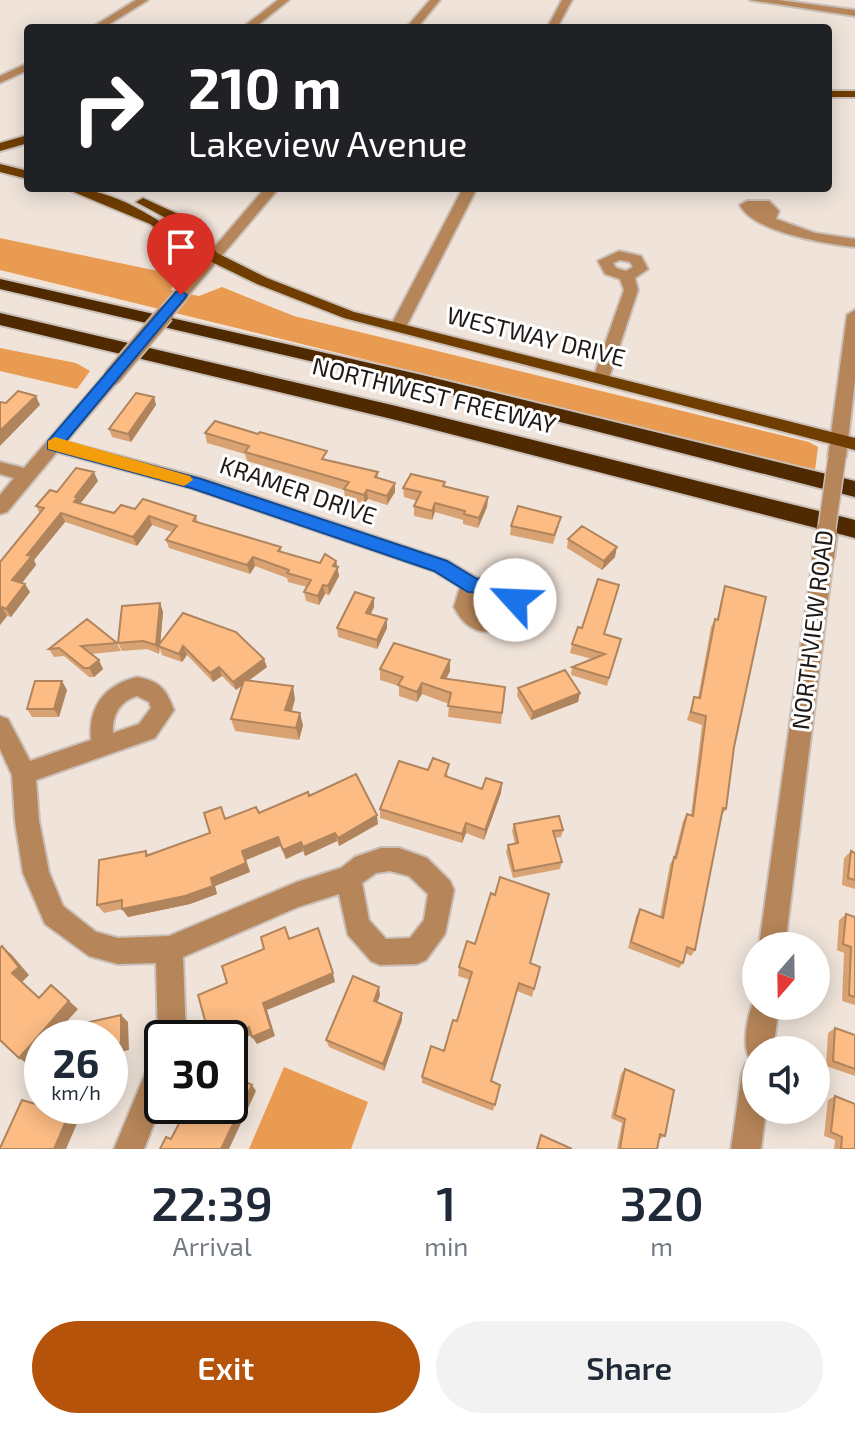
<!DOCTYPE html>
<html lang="en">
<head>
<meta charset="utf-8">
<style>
	:root { --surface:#fff; --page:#f2f2f3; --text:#1f2937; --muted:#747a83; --accent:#b45309 }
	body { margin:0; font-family:"Exo 2",sans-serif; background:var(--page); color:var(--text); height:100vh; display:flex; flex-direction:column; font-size:30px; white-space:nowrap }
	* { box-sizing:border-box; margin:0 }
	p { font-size:26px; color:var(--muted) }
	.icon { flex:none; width:44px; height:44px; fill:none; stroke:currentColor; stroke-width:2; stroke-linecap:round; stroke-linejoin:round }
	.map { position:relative; height:1149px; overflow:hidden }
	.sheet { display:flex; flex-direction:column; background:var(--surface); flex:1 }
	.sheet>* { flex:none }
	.hud { position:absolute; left:24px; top:24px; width:808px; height:168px; border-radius:8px; box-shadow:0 4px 20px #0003; background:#202124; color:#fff; overflow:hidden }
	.needle { width:52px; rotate:200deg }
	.controls { position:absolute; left:742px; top:932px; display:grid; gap:16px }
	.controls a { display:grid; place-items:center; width:88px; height:88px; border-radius:50%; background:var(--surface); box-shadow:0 4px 20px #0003; font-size:40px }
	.speed { position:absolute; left:24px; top:1020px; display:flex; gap:16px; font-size:40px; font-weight:700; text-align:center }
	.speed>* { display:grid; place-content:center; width:104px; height:104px; border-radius:50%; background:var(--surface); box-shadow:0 4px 20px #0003; line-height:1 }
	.speed small { font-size:20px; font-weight:400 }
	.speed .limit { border:4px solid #111; border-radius:12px; background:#fff; color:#111 }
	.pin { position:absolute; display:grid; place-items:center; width:68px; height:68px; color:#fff; margin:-82px -34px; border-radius:50% 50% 50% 0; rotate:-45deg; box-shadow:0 0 8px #0007 }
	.pin .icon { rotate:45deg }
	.me { position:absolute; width:88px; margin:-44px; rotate:295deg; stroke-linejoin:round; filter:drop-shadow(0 0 6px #0008) }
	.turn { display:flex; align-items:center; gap:28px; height:168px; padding:0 32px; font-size:36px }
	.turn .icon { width:104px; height:104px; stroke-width:2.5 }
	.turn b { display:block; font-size:56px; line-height:68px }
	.eta { display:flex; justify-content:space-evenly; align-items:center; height:136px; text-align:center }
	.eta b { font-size:48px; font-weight:600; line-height:56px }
	.action { display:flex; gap:16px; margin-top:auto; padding:16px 32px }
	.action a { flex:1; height:92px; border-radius:48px; background:var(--accent); color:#fff; font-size:32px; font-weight:600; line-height:92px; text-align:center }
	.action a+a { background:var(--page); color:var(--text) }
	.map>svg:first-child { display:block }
</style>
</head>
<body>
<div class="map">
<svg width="855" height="1149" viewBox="0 0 855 1149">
	<rect width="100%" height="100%" fill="#f0e4da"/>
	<path fill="#e99b52" d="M0 238 177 275 171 290 199 296 222 287 294 316 809 442 818 447 815 470 0 270Z
		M0 348 76 363 90 371 77 389 0 371Z
		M284 1067 368 1102 351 1149H249Z"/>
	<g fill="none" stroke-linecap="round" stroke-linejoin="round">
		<defs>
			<path id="minor" d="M136 0H148L103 28H91Z
				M278 0H289L254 28H242Z
				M430 0H440L417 28H406Z
				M562 0H572L557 28H547Z
				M750 0H778L855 10V16Z
				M28 63V70L0 83V76Z
				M265 188H279L186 298H176V292Z
				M463 188H477L406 327 404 330H392L390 327Z
				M747 201H769L779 211 776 219 815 233 855 239V247C827 244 752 232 740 205Z
				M619 251 641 256 648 269 635 278 638 290 609 378 601 383 593 378 624 290 620 279 605 274 598 261ZM620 260 630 262 633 267 626 271 616 268 613 263Z
				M855 310V380L846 457 837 463 828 457 847 315Z
				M112 372 120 377 118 381 66 442 202 478 448 561 477 578 493 576 510 582 525 600 519 622C492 636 470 638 454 607L460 587 434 571 191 488 57 452 7 512 0 514V495L14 478 0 474V462L24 468 106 373ZM481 592C492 591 497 593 505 601L503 611C490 618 484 616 475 605Z
				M823 550 830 553 833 558 785 946H759L813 558 816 553Z
				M137 677C160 681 166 689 174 710L155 738 36 780 39 821 49 872 63 906 96 932 118 938 169 936 297 882 341 868 355 857 381 848H399L427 858 450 881 454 890 445 934 426 960 417 964 380 965 371 961 348 935 339 894 298 907 183 957 186 1038H162V1048L158 1038 156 963 118 964 89 956 45 924 23 873 15 821 12 775 0 749V716L8 719 30 761 91 740C88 706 105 685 137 677ZM137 696 149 702 151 708 139 724 113 733C112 715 120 701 137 696ZM390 871 409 876 428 894 424 920 410 938 386 939 369 920 362 883 376 873Z
				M756 996V1006H779L773 1050H756V1110H766L761 1149H731L742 1073 746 1063 751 1061C740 1046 748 1012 756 996Z
				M162 1053V1103L144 1149H114L152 1057Z"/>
			<path id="major" d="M828 91H855V97H828Z
				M28 135V143L0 151V143Z
				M0 164 28 171V179L0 172Z
				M64 188C118 188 155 220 198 245L179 225 136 202 143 198 189 219 205 234 217 253 267 278 354 312 855 438V450L344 318 257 284 185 249 150 224Z"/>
			<path id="highway" d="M0 279 422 375 855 481V497L422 387 0 289Z
				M0 313 396 406 855 520V538L396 420 0 325Z"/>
		</defs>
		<use href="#minor" stroke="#cabfb7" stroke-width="4"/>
		<use href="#major" stroke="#cabfb7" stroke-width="4"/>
		<use href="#highway" stroke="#cabfb7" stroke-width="4"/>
		<use href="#minor" fill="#b68559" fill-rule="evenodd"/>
		<use href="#major" fill="#703d00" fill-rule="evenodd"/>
		<use href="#highway" fill="#4f2900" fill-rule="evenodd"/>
		<defs>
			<path id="minor-bridge-far2" d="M163 316 181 295"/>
			<path id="minor-bridge-far1" d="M112 377 165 314
				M826 535 837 457"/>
			<path id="minor-bridge" d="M823 558 826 533"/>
		</defs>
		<use href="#minor-bridge-far2" stroke="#cabfb7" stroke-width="17" stroke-linecap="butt"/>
		<use href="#minor-bridge-far1" stroke="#cabfb7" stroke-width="20" stroke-linecap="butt"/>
		<use href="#minor-bridge" stroke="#cabfb7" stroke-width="26" stroke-linecap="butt"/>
		<use href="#minor-bridge-far2" stroke="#b68559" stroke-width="14"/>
		<use href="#minor-bridge-far1" stroke="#b68559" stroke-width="17"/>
		<use href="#minor-bridge" stroke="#b68559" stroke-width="22"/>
	</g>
	<path fill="#d9a272" d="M154 397 156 405 131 442 112 437 109 429Z
		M205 433 378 472V478L395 492 387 505 368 499 364 504 345 498 344 490 247 461 245 454 207 443Z
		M98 481 80 504 114 513 135 509 196 516 198 522 281 547V552L320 563 336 561 339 576 329 595 325 594 319 605 306 601 304 592 307 587 288 582 287 578 255 566 250 574 169 548 166 540 172 532 152 525 137 546 65 522 34 560 36 565 22 583 30 592 11 617 7 616 0 625V562L40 514 36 506 57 492Z
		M445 487 488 497 487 507 478 528 463 524V520L435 512 432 520 414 516V506L417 501 404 497 403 488Z
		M511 526H559L553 544 510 535Z
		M568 539 615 557 602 570 567 548Z
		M725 586 734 747 726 809 721 816 695 950 691 956 685 953 683 963 679 968 628 948 636 916 640 909 660 917 670 864 674 857 683 821 687 814 691 815 702 725 687 720 694 697 698 698 711 627 715 619H717L722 595Z
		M160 603 163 612 160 644 183 613 267 667 249 680 295 699 292 711 303 725 299 740 235 731 231 719 242 685 236 690 222 676 213 682 187 655 182 662 162 655 160 649 159 654 147 649 122 651 118 643Z
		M374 607 370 615 387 619V628L377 649 338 637 337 628Z
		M605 634 621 639 607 686 571 675 572 667 592 659 570 653 572 644Z
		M117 643 121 651 91 654 103 669 94 677H89L64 656 54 657 49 649Z
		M450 660V671L446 679 505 687 501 724 448 717 449 704 422 694 417 702 399 696V686L380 680V669Z
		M518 688 580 693 578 702 531 720 517 696Z
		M67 690 59 717H32L27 709Z
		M428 770 448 774 447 777 482 789 502 783 501 793 484 840 466 833 462 843 380 818V809Z
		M309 796 378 824 339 846 337 841 305 856 303 851 286 859 280 846 246 860 250 872 215 886 217 894 190 904 128 917 122 909 104 913 97 905 146 851 149 856 210 833 225 819 259 813Z
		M514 824 563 830 561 837 555 838 562 862 560 869 513 878 506 852 508 845 515 844 512 831Z
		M851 851 855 853V889L842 885 844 858Z
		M846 914 855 917V1005L842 1001 844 953 837 950 839 920Z
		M530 963 540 967 532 997 517 991 491 1081 500 1085 493 1111 422 1083V1077L444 1051 457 1021 470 980 458 976 459 967Z
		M380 995 377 1003 402 1020 384 1071 329 1047 326 1040Z
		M835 1028 855 1035V1076L826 1066 828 1033Z
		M625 1069 665 1136 660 1139 659 1138 657 1149H617L622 1123 611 1118 621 1074Z
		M835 1096 855 1149H834L835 1140 824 1136 828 1100Z"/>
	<path fill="#b0845c" d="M36 396 40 405 0 446V431Z
		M154 397 156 405 131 442 128 434Z
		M94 472 98 481 80 504 74 502 75 497Z
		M395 483V492L387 505V496Z
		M367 490 368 499 364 504V495Z
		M488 497 487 507 478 528 479 518Z
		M435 503V512L432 520V511Z
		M61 513 65 522 34 560 36 565 17 589 12 580 27 555Z
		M149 516 152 525 137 546 133 537Z
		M617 547 615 557 602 570 604 561Z
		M253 557 255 566 250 574 247 565Z
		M336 561 339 576 329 595 328 586 333 566Z
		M25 584 30 592 11 617 6 609Z
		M323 585 325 594 319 605 318 596Z
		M374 598V607L367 622 366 613Z
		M160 603 163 612 160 647 158 646 159 654 156 645Z
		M2 607 7 616 0 625V610Z
		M387 619V628L377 649V640Z
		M183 646 187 655 182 662 179 654Z
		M264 659 267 667 236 690 233 682Z
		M99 660 103 669 94 677 89 668Z
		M450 660V671L441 689V678Z
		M219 667 222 676 213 682 210 673Z
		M62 681 67 690 59 717 54 709Z
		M422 683V694L417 702V692Z
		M293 686 295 699 288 723 285 710Z
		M580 693 578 702 531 720 533 712Z
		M300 713 303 725 299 740 296 728Z
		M502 783 501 793 484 840 485 830Z
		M377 815 378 824 339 846 338 838Z
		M466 823V833L462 843V834Z
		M335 833 337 841 305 856 303 847Z
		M278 837 280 846 246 860 250 872 215 886 217 894 190 904 128 917 122 909 211 878 242 851Z
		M301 842 303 851 286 859 283 850Z
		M2 946 12 955 29 975 22 982 48 1006 12 973Z
		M333 973 335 982 267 1010 275 1036 257 1044 252 1037 263 1003Z
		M379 987 380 995 375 1009 374 1001Z
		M69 1001 78 1009 52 1038 41 1033Z
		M402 1013V1020L384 1071 383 1064Z
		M121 1015 128 1022 129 1050 112 1054 113 1089 110 1090V1046Z
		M249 1027 254 1034 230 1044V1038H224Z
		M40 1034 42 1050 29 1065 19 1058Z
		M252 1085 256 1091 229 1149H221Z
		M69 1114 79 1119 66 1149H54Z"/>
	<path fill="#fcbc84" stroke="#b0845c" stroke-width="2" d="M18 391 36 396 0 431V402L6 403Z
		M136 393 154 397 128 434 109 429Z
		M215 421 258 434 260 432 327 451 322 459 378 472 375 477 395 483 387 496 367 490 364 495 344 489 349 482 245 452 249 446 205 433Z
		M76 468 94 472 75 497 77 498 74 502 114 513 121 505 135 509 143 499 196 516 193 521 281 547 278 551 320 563 325 554 336 561 333 566 338 567 328 586 323 585 318 596 304 592 311 580 287 573 289 570 253 557 247 565 166 540 177 526 149 516 133 537 61 513 27 555 32 556 12 580 25 584 6 609 2 607 0 610V562L44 508 36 506 50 490 57 492Z
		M411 474 445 482 443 486 488 497 479 518 464 514 465 511 435 503 432 511 414 506 421 492 403 488Z
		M518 506 561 517 554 535 511 526Z
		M582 526 617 547 604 561 568 539Z
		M598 579 619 585 604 634 621 639 609 678 572 667 605 654 572 644 578 627 582 628Z
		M725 586 766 597 734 747 726 809 723 808 695 950 687 947 683 963 631 942 640 909 663 918 674 857 676 858 687 814 693 816 706 716 691 712 694 697 700 698 715 619 718 620Z
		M355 592 374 598 366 613 387 619 377 640 337 628Z
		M160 603 156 645 143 641 118 643 122 606Z
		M183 613 236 632 264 659 233 682 219 667 210 673 183 646 179 654 158 646Z
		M87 619 117 643 81 646 99 660 89 668H84L59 648 49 649Z
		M394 643 450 660 441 678 505 687 502 713 448 706 451 693 422 683 417 692 398 685 403 677 380 669Z
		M565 670 580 693 533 712 518 688Z
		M244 680 293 686 285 710 300 713 296 728 231 719Z
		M35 681H62L54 709H27Z
		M433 758 449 764 445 776 482 789 486 778 502 783 485 830 466 823 462 834 380 809 399 761 428 770Z
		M356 774 377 815 338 838 335 833 303 847 301 842 283 850 278 837 242 851 246 863 211 878 213 886 185 896 122 909V900L97 905 99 860 146 851V856L210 833 204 813 221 807 225 819 256 807 259 813 308 792 309 796Z
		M559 816 563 830 553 831 562 862 514 871 508 845 518 843 514 824Z
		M851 851 855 853V880L848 878Z
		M500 877 549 894 530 963 540 967 534 989 519 983 491 1081 500 1085 495 1105 422 1077 431 1046 444 1051 453 1020 457 1021 472 972 459 967 467 941 475 944 491 893 495 895Z
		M846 914 855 917V997L849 995 851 947 843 944Z
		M285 927 289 939 318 928 333 973 263 1003 271 1029 252 1037 249 1027 224 1038H210L198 995 227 983 222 966 264 949 261 937Z
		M2 946 19 967 12 973 39 998 51 985 69 1001 41 1033 121 1015V1043L110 1046V1038H42V1098L38 1099 40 1034 19 1058 0 1040V948Z
		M353 976 379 987 374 1001 402 1013 383 1064 326 1040Z
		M835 1028 855 1035V1069L833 1061Z
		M625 1069 674 1090 665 1136 660 1134 657 1149H620L625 1119 615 1115Z
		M230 1074 252 1085 221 1149H160L166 1137 171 1139 188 1106H230Z
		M835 1096 855 1104V1149H841L842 1137 831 1132Z
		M22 1100 69 1114 54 1149H0V1146H1Z
		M541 1135 572 1149H537Z"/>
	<path fill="#1a73e8" stroke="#114b97" stroke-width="2" d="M181 291 187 295 185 298 65 442 201 479 447 561 477 579C497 573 514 583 524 600L522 605H508L498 593 468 592 434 571 191 488 48 449V441L176 292Z"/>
	<path fill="#f59e0b" d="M55 437 190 476 193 480 184 486 48 449V441Z"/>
	<g text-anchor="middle" stroke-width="6" stroke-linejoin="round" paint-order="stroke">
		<g font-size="24" fill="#1e1916" stroke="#fff">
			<text transform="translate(536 337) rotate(14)" y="8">WESTWAY DRIVE</text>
			<text transform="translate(434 396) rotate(14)" y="8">NORTHWEST FREEWAY</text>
			<text transform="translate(298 491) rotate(19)" y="8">KRAMER DRIVE</text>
			<text transform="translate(813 630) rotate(-83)" y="8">NORTHVIEW ROAD</text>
		</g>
	</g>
</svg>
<div class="controls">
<a><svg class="needle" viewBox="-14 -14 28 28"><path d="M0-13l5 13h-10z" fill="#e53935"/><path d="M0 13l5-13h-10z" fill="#747a83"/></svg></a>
<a><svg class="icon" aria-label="sound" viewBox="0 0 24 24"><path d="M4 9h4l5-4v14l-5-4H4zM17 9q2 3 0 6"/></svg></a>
</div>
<div class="speed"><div>26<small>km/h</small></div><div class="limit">30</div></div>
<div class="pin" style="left:181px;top:295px;background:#d93025"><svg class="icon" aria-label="arrive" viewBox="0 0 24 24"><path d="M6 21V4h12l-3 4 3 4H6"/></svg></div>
<svg class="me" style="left:515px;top:600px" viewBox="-20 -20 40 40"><circle r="19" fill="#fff"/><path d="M0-13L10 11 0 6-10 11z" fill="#1a73e8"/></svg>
<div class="hud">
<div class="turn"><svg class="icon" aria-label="right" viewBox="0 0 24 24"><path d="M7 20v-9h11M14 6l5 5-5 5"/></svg><div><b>210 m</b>Lakeview Avenue</div></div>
</div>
</div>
<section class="sheet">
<div class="eta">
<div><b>22:39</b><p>Arrival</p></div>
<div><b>1</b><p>min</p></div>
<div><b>320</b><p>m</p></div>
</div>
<div class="action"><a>Exit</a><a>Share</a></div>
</section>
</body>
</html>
